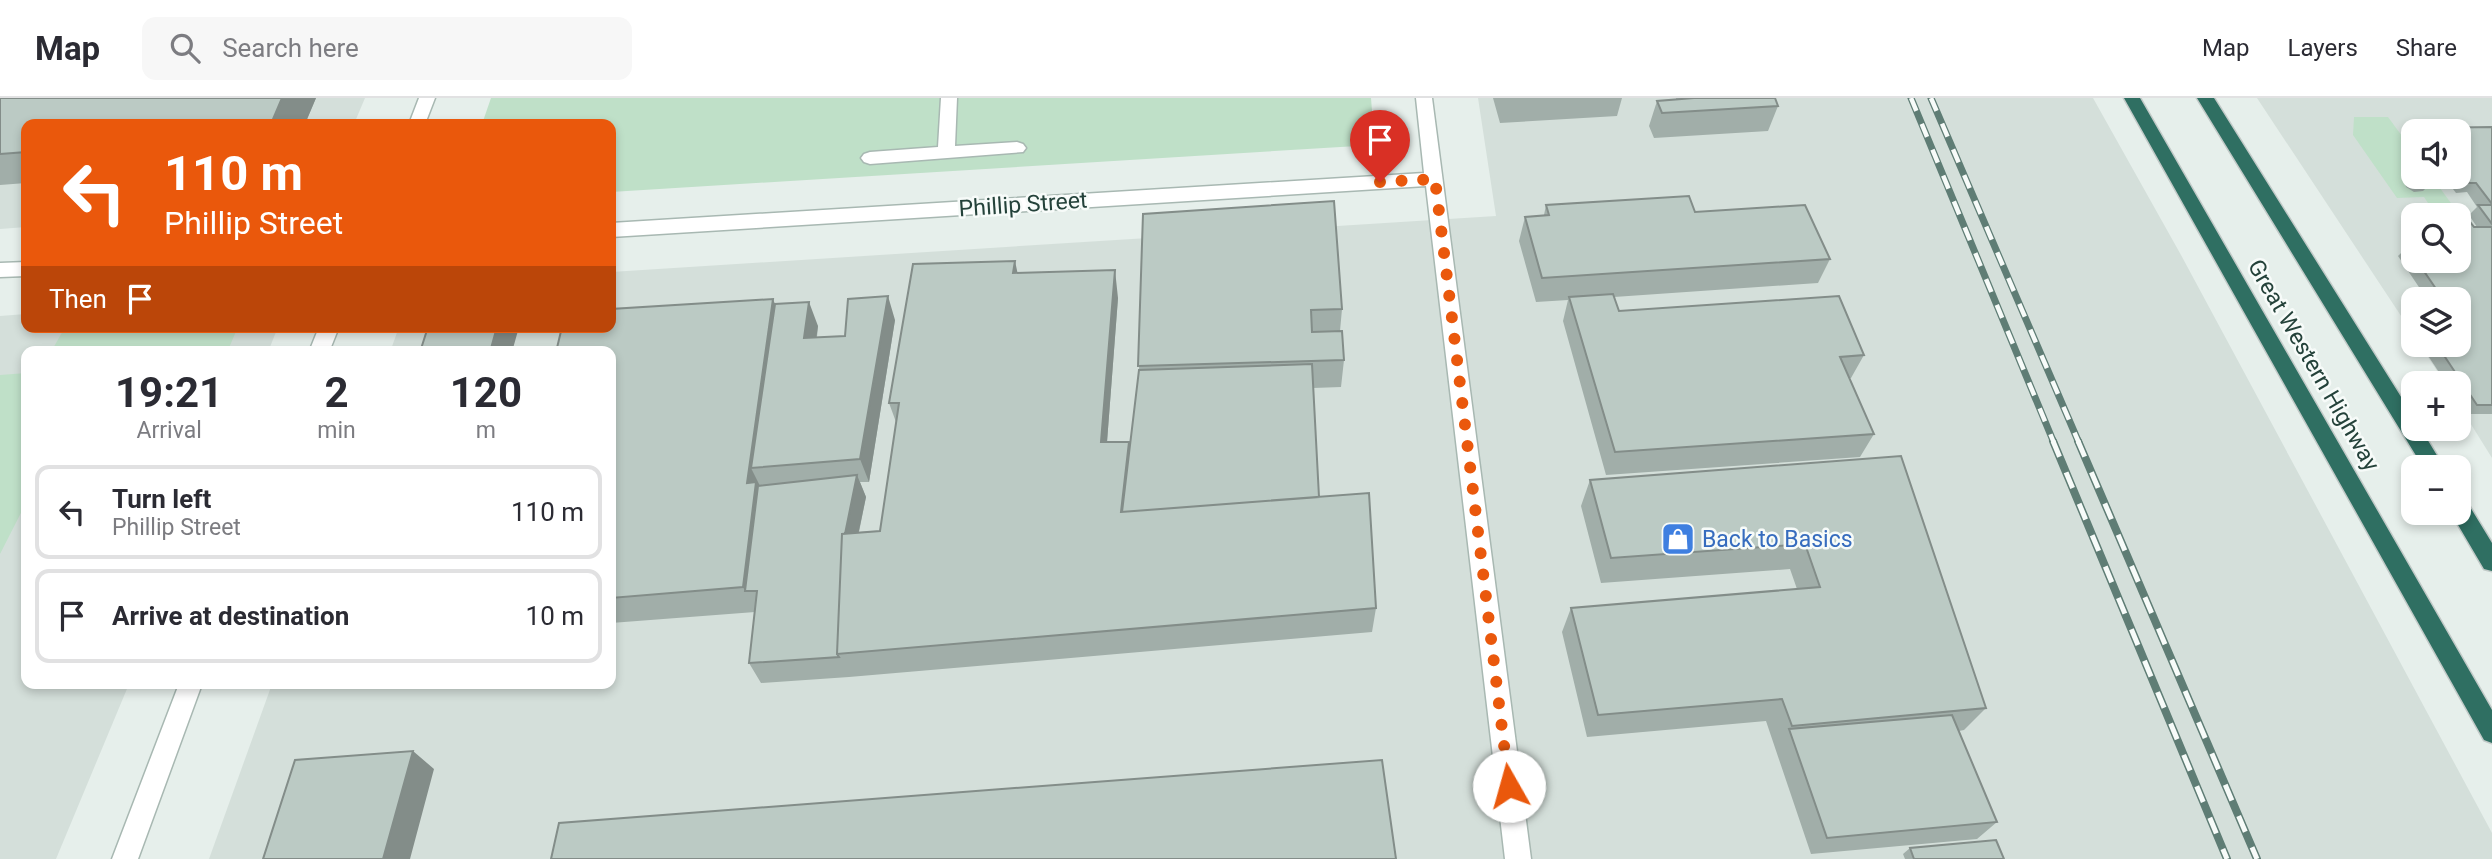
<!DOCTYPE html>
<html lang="en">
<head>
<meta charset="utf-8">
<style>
	:root { --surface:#fff; --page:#f7f7f7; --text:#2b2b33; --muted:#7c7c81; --line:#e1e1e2 }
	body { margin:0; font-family:Roboto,sans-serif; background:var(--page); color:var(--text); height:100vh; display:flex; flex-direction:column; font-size:26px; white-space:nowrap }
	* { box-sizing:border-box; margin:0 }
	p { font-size:23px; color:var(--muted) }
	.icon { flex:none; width:38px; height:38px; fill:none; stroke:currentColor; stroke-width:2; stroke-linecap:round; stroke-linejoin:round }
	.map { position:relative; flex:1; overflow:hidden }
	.details { position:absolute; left:21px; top:248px; width:595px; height:343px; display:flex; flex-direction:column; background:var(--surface); border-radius:14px; box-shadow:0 4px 10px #0003 }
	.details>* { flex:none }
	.banner { position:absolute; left:21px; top:21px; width:595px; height:214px; border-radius:14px; box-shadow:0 4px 10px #0003; background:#ea580c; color:#fff; overflow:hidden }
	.buttons { position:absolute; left:2401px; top:21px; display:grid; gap:14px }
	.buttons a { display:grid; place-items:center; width:70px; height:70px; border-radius:14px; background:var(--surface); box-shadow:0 4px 10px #0003; font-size:35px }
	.pin { position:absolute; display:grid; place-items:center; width:60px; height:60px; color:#fff; margin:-72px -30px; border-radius:50% 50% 50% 0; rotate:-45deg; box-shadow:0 0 7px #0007 }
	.pin .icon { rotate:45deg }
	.me { position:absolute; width:77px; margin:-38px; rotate:353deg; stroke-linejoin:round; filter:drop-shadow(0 0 5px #0008) }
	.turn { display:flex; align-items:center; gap:24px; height:147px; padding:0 28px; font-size:32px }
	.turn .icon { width:91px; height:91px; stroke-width:2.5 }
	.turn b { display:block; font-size:49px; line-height:60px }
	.then { display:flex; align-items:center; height:66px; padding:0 28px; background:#0003; gap:14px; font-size:26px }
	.eta { display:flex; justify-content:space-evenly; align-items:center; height:119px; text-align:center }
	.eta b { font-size:42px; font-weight:700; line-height:49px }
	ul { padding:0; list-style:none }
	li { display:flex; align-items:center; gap:21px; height:94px; margin:0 14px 10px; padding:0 14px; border:4px solid var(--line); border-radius:14px }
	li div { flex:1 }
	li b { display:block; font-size:26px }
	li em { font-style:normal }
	header { display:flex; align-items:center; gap:42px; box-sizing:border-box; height:98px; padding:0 35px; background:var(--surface); border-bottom:2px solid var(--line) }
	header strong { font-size:33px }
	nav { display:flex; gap:38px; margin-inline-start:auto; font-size:24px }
	.search { width:490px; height:63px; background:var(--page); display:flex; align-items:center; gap:18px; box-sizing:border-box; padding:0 24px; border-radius:14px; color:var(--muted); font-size:26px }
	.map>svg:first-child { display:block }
</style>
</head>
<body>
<header>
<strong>Map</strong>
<div class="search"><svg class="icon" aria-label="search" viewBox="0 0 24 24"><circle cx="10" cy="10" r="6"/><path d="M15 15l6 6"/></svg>Search here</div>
<nav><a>Map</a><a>Layers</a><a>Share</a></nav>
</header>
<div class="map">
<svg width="2492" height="761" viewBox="0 0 2492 761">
	<rect width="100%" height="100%" fill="#e6efeb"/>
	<path fill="#d4dfda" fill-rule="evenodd" d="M0 0H365L354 26H26V129L0 131Z
		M1478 0H2093L2181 157 2492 735V761H209L272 586H611V254H390L399 229H611V174L1496 118Z
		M2257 0H2492V360L2459 307V285H2445L2420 247H2459V201H2413V236ZM2413 33H2459V79H2413ZM2413 117H2459V163H2413Z
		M26 216V229H278L268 254H26V586H129L56 761H0V218Z"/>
	<path fill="#bfe0c8" d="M491 0H1371L1374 38 1357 48 611 94V26H482Z
		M2354 19H2388L2413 53V79H2432L2453 108H2430L2424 99 2397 100 2353 37Z
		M65 229H238L228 252 51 254Z
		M26 275V405L0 456V277Z"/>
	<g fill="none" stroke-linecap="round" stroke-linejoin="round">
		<defs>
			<path id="minor" d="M419 0H435L425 26H409Z
				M941 0H957L955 48 1017 44 1023 46 1026 50 1023 54 870 66 864 64 861 60 864 56 870 54 938 49Z
				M1416 0H1432L1531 761H1505L1426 88 611 139V125L1424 75Z
				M26 164V178L0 179V165Z
				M319 229H339L329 254H309Z
				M179 586H202L138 761H112Z"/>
			<path id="highway" d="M2124 0H2140L2492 612V645L2484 642Z
				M2197 0H2214L2413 318V331H2421L2444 369H2423Z
				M2459 401 2467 404 2492 445V473L2484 471 2451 415H2459Z"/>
		</defs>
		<use href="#minor" stroke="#a8b8b2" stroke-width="3"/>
		<use href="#highway" stroke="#c2cac8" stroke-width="3"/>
		<use href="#minor" fill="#fff" fill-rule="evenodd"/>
		<use href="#highway" fill="#2f6f62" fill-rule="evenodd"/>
		<defs>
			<path id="rail-far1" d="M1911 0 2054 345
				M1931 0 2079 345"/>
			<path id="rail" d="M2053 343 2227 761
				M2078 343 2257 761"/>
		</defs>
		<use href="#rail-far1" stroke="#5f7d75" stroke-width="7"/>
		<use href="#rail" stroke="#5f7d75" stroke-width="8"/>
		<use href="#rail-far1" stroke="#f7fbf9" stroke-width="4.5" stroke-dasharray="14" stroke-linecap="butt"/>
		<use href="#rail" stroke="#f7fbf9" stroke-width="5" stroke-dasharray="17" stroke-linecap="butt"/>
	</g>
	<path fill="#a1aea9" d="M0 0H316L305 26H26V85L0 87Z
		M1493 0H1622L1617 18 1500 25Z
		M1676 0H1775L1778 8 1768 33 1654 40 1649 28 1657 3 1676 1Z
		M2492 29V316H2467L2459 304V285H2446L2421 247H2459V201H2427L2398 158 2407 149H2413V163H2459L2474 129H2477L2469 117 2477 109 2467 94 2456 95 2444 79H2459V33H2421L2424 30Z
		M2413 74V79H2431L2432 84 2423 93 2414 94 2406 89 2405 84Z
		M1546 107 1695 114 1830 161 1818 185 1614 199 1619 213 1864 257 1851 280H1849L1874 336 1860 359 1606 377 1563 223 1568 202 1536 204 1519 143 1525 119 1544 117Z
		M1143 116 1342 211 1340 233 1344 262 1341 289 1313 290 1319 399 1376 510 1372 534 849 579 761 585 749 565 755 514 611 525V254L775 206 818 228 817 239 845 238 895 222 869 384H860L866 399 859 434 880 433 896 324 889 305 1017 175 1118 200 1107 344 1130 348 1139 272Z
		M2413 218V235L2407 225Z
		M1901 358 1986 610 1964 632 1959 633 1997 724 1977 741 1811 756 1766 623 1587 639 1562 534 1571 510 1797 491 1790 471 1601 485 1581 408 1590 382Z
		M1910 750 2004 761H1905L1903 756Z"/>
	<path fill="#838d89" d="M282 0H316L305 26H271Z
		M1015 163 1021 191 1013 175Z
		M1115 172 1118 200 1105 370 1101 344Z
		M888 198 895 222 869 384 860 361Z
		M773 201 784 229 751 370 762 392 757 493H745L743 489 747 385Z
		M809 204 818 228 813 263 804 240Z
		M497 229H519L512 254H490Z
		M857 377 866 399 853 461 844 440Z
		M413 653 434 671 410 761H383Z"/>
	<path fill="#bbcac4" stroke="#838d89" stroke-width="2" d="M0 0H282L271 26H26V54L0 56Z
		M1694 0H1775L1778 8 1662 15 1657 3Z
		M2492 29V106L2476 85H2466L2459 76V33H2426L2424 30Z
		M2415 79H2431L2432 84H2423Z
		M1689 98 1695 114 1805 107 1830 161 1542 180 1525 119 1549 117 1546 107Z
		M1334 103 1342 211 1311 212 1312 234 1342 233 1344 262 1138 268 1143 116Z
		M2478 107H2492V126Z
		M2459 120H2467L2474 129H2492V307H2477L2437 247H2459V201H2443L2417 163H2459Z
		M2407 149H2413V158Z
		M1015 163 1013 175 1115 172 1101 344H1129L1121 414 1369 395 1376 510 837 556 842 436 880 433 899 305H889L913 166Z
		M1613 196 1619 213 1839 198 1864 257 1840 259 1874 336 1615 354 1569 199Z
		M888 198 860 361 751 370 775 206 809 204 804 240 845 238 848 201Z
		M773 201 747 385 756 384 743 489 611 500V254H556L562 229H611V211Z
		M428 229H497L490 254H420Z
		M1312 266 1319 399 1122 414 1139 272Z
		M1901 358 1986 610 1792 628 1782 601 1598 617 1571 510 1820 489 1805 446 1611 460 1590 382Z
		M857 377 845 436H842L837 556 839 559 749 565 757 493H745L758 388Z
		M1952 617 1997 724 1827 740 1789 631Z
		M413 653 383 761H263L295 662Z
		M1382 662 1396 761H551L559 725Z
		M1996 742 2004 761H1914L1910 750Z"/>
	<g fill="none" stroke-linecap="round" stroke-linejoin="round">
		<path stroke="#ea580c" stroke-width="12" stroke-dasharray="0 21.6" d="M1380 84 1435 81 1509 688"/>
	</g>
	<defs>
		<symbol id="shop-square" viewBox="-11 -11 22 22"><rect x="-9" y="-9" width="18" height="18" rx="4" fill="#3f7fe0" stroke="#f7fbf9"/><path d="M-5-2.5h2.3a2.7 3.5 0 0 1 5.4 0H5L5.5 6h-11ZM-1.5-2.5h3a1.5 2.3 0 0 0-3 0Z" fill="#fff"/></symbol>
	</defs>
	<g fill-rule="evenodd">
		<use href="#shop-square" x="1659" y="422" width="38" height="38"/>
	</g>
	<g text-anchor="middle" stroke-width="5" stroke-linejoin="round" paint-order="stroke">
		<g font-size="23" fill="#24423a" stroke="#f7fbf9">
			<text transform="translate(1023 106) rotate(-4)" y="8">Phillip Street</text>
			<text transform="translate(2314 267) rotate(60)" y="8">Great Western Highway</text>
		</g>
		<g font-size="23" fill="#366cbe" stroke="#f7fbf9" text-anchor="start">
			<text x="1702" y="449">Back to Basics</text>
		</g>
	</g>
</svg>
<div class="buttons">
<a><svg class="icon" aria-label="sound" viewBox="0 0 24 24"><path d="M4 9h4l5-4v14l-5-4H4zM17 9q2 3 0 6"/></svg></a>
<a><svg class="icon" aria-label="search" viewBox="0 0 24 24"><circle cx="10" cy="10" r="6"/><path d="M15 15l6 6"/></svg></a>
<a><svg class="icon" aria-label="layers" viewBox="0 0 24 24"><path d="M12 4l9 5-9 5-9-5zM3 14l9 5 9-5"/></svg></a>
<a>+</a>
<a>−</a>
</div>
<div class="pin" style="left:1380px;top:84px;background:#d93025"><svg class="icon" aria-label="arrive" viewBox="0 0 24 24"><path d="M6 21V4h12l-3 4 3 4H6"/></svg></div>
<svg class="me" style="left:1509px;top:688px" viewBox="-20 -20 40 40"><circle r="19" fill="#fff"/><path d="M0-13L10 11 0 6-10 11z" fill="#ea580c"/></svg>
<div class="banner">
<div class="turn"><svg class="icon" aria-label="left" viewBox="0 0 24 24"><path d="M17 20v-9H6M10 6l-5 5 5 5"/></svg><div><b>110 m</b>Phillip Street</div></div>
<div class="then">Then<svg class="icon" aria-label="arrive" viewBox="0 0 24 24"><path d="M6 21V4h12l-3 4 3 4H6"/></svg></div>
</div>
<section class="details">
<div class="eta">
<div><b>19:21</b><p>Arrival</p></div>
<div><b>2</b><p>min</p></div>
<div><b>120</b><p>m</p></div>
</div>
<ul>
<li><svg class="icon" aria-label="left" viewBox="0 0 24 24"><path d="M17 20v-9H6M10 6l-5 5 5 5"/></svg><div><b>Turn left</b><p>Phillip Street</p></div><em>110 m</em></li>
<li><svg class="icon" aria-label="arrive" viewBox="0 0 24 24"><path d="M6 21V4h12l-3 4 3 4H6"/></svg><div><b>Arrive at destination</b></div><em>10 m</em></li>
</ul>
</section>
</div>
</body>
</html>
